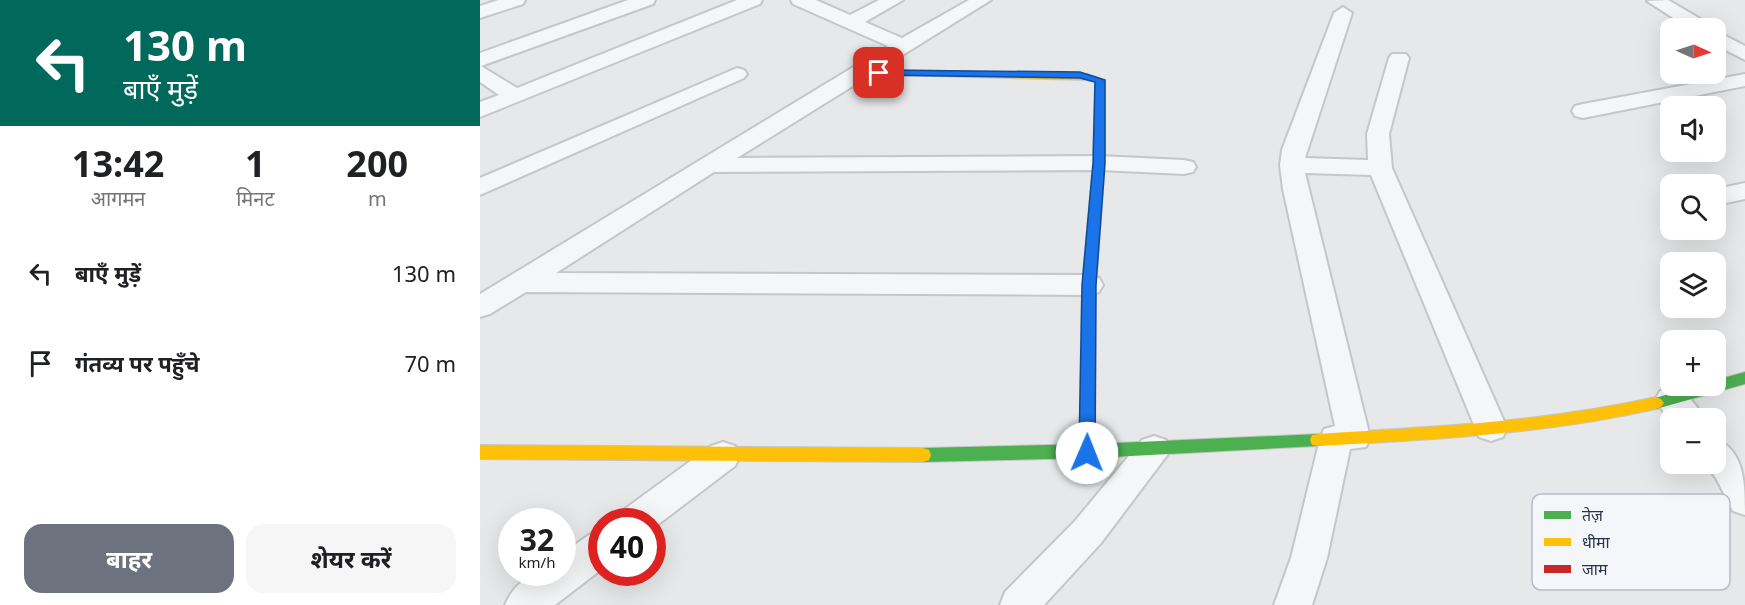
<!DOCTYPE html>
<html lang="hi">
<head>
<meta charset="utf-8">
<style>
	:root { --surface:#fff; --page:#f6f6f6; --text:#202124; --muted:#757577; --accent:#6c737f }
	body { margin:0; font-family:"Noto Sans","Noto Sans Devanagari",sans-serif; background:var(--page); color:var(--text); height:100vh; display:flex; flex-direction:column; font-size:22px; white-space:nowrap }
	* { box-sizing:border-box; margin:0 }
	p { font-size:20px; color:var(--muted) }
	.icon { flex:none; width:33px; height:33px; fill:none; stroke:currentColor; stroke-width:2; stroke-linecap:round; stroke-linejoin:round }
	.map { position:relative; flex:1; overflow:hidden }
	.drawer { display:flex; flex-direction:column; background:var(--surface); width:480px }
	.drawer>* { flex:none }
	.hud { background:#00695c; color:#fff; overflow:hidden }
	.needle { width:39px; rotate:93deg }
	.controls { position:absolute; left:1180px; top:18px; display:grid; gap:12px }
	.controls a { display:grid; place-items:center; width:66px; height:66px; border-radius:12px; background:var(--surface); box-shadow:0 6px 24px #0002; font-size:30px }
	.speed { position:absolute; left:18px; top:508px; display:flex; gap:12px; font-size:30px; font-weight:700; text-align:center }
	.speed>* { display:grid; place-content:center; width:78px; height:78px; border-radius:50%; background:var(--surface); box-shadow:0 6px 24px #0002; line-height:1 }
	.speed small { font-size:15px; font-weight:400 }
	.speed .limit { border:9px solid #d22; background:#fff; color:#111 }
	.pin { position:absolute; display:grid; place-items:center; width:51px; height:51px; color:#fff; margin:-26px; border-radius:12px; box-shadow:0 3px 9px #0006 }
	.me { position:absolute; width:66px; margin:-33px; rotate:1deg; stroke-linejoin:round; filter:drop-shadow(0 0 4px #0008) }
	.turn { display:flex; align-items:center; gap:21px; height:126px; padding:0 24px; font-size:27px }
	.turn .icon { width:78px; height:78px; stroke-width:2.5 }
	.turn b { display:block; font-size:42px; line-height:51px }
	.eta { display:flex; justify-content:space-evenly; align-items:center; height:102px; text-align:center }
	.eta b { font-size:36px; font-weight:700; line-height:42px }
	.cta { display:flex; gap:12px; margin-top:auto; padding:12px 24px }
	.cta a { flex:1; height:69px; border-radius:18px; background:var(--accent); color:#fff; font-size:24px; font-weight:700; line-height:69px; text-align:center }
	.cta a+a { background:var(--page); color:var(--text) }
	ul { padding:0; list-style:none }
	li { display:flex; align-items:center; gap:18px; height:90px; padding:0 24px }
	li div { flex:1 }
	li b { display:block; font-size:22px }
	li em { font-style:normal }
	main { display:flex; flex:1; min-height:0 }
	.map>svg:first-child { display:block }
</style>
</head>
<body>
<main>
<section class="drawer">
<div class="hud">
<div class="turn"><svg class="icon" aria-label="left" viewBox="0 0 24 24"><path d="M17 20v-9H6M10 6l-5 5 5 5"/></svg><div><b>130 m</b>बाएँ मुड़ें</div></div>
</div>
<div class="eta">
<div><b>13:42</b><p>आगमन</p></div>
<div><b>1</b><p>मिनट</p></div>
<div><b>200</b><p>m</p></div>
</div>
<ul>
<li><svg class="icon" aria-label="left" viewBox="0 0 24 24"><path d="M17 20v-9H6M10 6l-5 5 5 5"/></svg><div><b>बाएँ मुड़ें</b></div><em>130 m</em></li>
<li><svg class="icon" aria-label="arrive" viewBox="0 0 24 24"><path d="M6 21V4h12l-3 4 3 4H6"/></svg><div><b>गंतव्य पर पहुँचे</b></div><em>70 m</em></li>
</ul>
<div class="cta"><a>बाहर</a><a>शेयर करें</a></div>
</section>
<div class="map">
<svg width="1265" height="605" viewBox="0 0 1265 605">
	<rect width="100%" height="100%" fill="#e6e8ea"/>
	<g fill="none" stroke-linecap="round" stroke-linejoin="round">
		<defs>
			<path id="street" d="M18 0H45L43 4 0 18V6Z
				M148 0H175L173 4 1 66 37 88 257 0H282L280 4 0 117V102L19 95 0 82V53Z
				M311 0H336L370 15 399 0H423L385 22 422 38 489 0H511L257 158 619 156 704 160 713 162 716 167 713 172 704 174 619 170 234 172 76 273 609 275 619 278 623 285 619 292 609 295 46 292 10 314 0 317V294L408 46 313 4Z
				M1188 0 1229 24 1232 28H1209L1167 1Z
				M863 7 872 13 825 158 888 160 887 134 909 58 912 54H926L929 58 909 134 912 168 1027 428 1023 437 1011 441 999 437 891 175 825 173 890 437 886 447 870 449 847 558 832 605H794L811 558 840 439 844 429 855 426 803 189 800 165 802 150 854 13Z
				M1236 31 1265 46V60L1236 45Z
				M257 68 264 70 267 74 264 78 0 195V178Z
				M1265 74V86L1103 118 1095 116 1092 111 1095 106 1103 104Z
				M1265 183V199L1236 205V189Z
				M1191 388C1206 392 1217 404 1223 418H1191V422L1175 400 1180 391Z
				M674 436 686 440 691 450 621 543 564 605H520L525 592 595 521 662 440Z
				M1236 439C1265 451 1265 485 1265 515L1253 511 1236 478 1225 464H1236Z
				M243 442 255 446 260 456 255 466 172 529V522H137L142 511 231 446Z
				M122 531V569L75 605H25C37 577 55 573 82 573V554L109 535Z"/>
			<path id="fast" d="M1265 372V384L1176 409 1171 407 1168 403 1171 399 1218 386H1236V380Z
				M838 434 844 435 846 440 844 445 838 446 613 458 443 462 437 460 435 455 437 450 443 448 613 444Z"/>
			<path id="slow" d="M377 69 607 74 612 77 607 80 373 74V70Z
				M1176 397 1181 399 1184 403 1181 407 1176 409C1065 434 952 440 838 446L832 445 830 440 832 435 838 434C952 427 1064 422 1176 397Z
				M0 445 443 448 449 450 451 455 449 460 443 462 0 459Z"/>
			<path id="jam" d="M607 74 625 80V163L616 285 615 453 613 458 607 460 601 458 599 453 602 285 613 163 615 82 603 79 602 77Z"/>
		</defs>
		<use href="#street" stroke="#c4c6c8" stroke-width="4"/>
		<use href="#fast" stroke="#c4c6c8" stroke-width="2"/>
		<use href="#slow" stroke="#c4c6c8" stroke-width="2"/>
		<use href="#jam" stroke="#c4c6c8" stroke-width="2"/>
		<use href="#street" fill="#f5f6f7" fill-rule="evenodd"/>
		<use href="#fast" fill="#4caf50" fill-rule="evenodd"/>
		<use href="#slow" fill="#ffc107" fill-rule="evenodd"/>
		<use href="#jam" fill="#c62828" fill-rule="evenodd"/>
	</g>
	<path fill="#1a73e8" stroke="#114b97" stroke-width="1.5" d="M399 70 600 72 625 80V163L616 285 615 453 613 458H601L599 453 602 285 613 163 615 82 600 78 395 75V71Z"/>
	<rect x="1052" y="494" width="198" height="96" rx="9" fill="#f4f6f9" stroke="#b8bcc3" stroke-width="1.5"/>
	<rect x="1064" y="511" width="27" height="8" fill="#4caf50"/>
	<rect x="1064" y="538" width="27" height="8" fill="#ffc107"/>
	<rect x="1064" y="565" width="27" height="8" fill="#c62828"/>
	<g font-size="16" fill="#2b3445">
		<text x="1102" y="521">तेज़</text>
		<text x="1102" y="548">धीमा</text>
		<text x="1102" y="575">जाम</text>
	</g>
</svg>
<div class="controls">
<a><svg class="needle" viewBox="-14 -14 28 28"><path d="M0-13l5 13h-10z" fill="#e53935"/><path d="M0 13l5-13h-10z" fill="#757577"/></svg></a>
<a><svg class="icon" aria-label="sound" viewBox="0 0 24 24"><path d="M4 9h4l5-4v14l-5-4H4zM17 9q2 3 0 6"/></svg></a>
<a><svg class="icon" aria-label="search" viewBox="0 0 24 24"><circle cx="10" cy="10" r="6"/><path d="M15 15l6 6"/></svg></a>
<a><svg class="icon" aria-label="layers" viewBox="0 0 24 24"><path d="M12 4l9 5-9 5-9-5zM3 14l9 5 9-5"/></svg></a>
<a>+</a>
<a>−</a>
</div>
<div class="speed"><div>32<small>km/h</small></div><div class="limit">40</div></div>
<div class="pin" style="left:399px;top:73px;background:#d93025"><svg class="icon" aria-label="arrive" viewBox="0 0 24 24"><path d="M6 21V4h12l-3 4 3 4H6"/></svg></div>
<svg class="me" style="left:607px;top:453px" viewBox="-20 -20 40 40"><circle r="19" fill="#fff"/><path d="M0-13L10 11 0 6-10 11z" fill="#1a73e8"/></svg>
</div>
</main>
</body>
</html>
